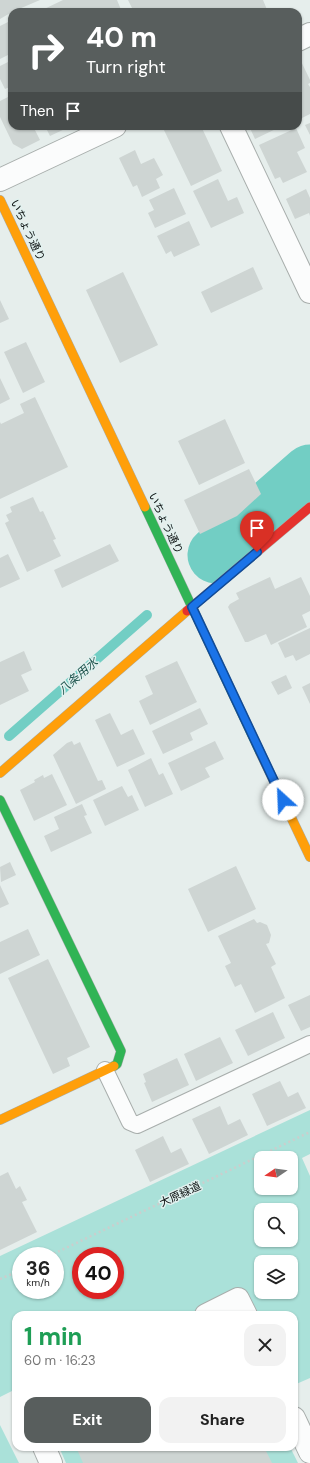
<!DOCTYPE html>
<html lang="en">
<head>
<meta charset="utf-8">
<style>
	:root { --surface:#fff; --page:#f2f2f2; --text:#222; --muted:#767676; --accent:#585e5d }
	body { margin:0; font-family:"DM Sans","Noto Sans JP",sans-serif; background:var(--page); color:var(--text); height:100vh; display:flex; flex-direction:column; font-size:15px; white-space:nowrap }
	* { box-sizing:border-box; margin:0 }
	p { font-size:13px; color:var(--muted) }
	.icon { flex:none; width:22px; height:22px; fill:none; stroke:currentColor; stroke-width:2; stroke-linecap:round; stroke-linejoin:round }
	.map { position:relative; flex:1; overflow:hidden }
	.details { position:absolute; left:12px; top:1311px; width:286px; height:140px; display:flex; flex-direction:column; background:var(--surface); border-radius:12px; box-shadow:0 1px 3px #0004 }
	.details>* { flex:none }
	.banner { position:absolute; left:8px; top:8px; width:294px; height:122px; border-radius:12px; box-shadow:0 1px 3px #0004; background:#585e5d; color:#fff; overflow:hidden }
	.needle { width:26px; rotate:257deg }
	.buttons { position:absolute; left:254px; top:1151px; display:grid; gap:8px }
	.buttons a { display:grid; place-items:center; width:44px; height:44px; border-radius:8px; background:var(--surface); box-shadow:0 1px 3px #0004; font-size:20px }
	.speed { position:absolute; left:12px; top:1247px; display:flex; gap:8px; font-size:20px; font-weight:700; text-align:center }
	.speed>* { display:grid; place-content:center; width:52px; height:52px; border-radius:50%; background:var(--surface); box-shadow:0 1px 3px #0004; line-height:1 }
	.speed small { font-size:10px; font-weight:400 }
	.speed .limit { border:6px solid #d22; background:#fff; color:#111 }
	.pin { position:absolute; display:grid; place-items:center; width:34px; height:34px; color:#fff; margin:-41px -17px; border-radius:50% 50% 50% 0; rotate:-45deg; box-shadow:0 0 4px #0007 }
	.pin .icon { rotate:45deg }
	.me { position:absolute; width:44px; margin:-22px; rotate:335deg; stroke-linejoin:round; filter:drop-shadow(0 0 3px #0008) }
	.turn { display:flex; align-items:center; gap:14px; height:84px; padding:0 12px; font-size:18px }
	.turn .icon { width:52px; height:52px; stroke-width:2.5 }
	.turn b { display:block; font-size:28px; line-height:34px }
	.then { display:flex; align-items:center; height:38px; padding:0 12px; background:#0003; gap:8px; font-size:15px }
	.round { display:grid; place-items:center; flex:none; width:42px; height:42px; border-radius:12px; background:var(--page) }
	.summary { display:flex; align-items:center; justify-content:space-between; height:68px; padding:0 12px }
	h1 { font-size:24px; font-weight:700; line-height:30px; color:#1e9e55 }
	.primary-button { display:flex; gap:8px; margin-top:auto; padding:8px 12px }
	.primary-button a { flex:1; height:46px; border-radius:12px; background:var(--accent); color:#fff; font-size:16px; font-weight:700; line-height:46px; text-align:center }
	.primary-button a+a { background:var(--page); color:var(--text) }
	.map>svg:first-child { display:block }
</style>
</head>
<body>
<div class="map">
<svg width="310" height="1463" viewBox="0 0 310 1463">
	<rect width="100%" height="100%" fill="#e6eeec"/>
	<path fill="#aae1d9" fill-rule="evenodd" d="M310 1110V1154L302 1158 310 1176V1378L294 1385V1315H16V1389L0 1397V1256ZM261 1158H291V1188H261ZM261 1210H291V1240H261ZM21 1256H55V1290H21ZM81 1256H115V1290H81ZM261 1262H291V1292H261Z
		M0 1425 19 1463H0Z
		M59 1447H290L298 1463H66Z"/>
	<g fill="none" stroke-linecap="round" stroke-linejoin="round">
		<path stroke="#72cec4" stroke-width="10" d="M9 736 147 615"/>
		<path stroke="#72cec4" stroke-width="57" d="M216 555 310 473"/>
	</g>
	<path fill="#ced5d3" d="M0 0H40L12 12 0 19Z
		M63 0H117L122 12H38Z
		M128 0H263L268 12H134Z
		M12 20V53L0 59V26Z
		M300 59 310 80V83L308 84 310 87V114L298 120V60Z
		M12 60V86L5 89 0 79V66Z
		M12 95V126H33L40 140 22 149 13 144 0 117V101Z
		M310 123V135L305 125Z
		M45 126H66L67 128 50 136Z
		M162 126H201L222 171 191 186Z
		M249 126H282L255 139Z
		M296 128 305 148 297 152 307 172 283 183 280 177 275 179 259 145Z
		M135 150 141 164 154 158 163 175 156 179 160 188 142 197 137 185 133 187 119 158Z
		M218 179 228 201 237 197 244 213 211 228 193 191Z
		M174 188 186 214 155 228 148 213 154 210 149 200Z
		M306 189 310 198V216L309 213 295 219 286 199Z
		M189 221 200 245 174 257 171 251 166 254 157 236Z
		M253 267 263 289 211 313 201 292Z
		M123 272 158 345 120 363 86 290Z
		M0 300 9 319 0 323Z
		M26 342 45 382 23 393 4 352Z
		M0 378 10 399 0 404Z
		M35 397 68 467 0 499V422L1 424 24 413 20 404Z
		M225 419 245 463 199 485 178 441Z
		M249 469 261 494 237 516 200 534 184 500Z
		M33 497 40 512 43 511 56 539 53 540 61 556 27 572 5 523 9 521 6 515 12 512 10 507Z
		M110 544 119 561 62 588 54 570Z
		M8 554 20 579 0 588V558Z
		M270 577 275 589 301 577 310 596V611L302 615 307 627 271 645 266 634 248 642H245L228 607 230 604 239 599 236 593Z
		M310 628V654L296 661 293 655 285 658 278 643Z
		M24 651 32 670 21 675 29 691 0 705V662Z
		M177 661 197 702 150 725 139 701 153 694 145 676Z
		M286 675 292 688 278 695 271 682Z
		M310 683V704L302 687Z
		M200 708 208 724 190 733 193 740 163 754 152 731Z
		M110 713 121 735 133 729 145 754 117 767 95 720Z
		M72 741 74 745 80 742 98 781 102 780 106 789 76 804 53 755 67 743Z
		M215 741 224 759 205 768 210 777 181 791 168 763Z
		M151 758 159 775 163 773 173 794 145 807 128 770Z
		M52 774 67 805 34 821 20 790 35 782 34 780 43 775 44 778Z
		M122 786 128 797 132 795 139 810 105 826 93 800Z
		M82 804 87 815 84 816 92 833 51 852 44 836 59 829 54 817Z
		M10 862 16 875 1 882 0 867Z
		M236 866 256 909 208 932 188 889Z
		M0 885 9 904 0 908Z
		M254 919 257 923 260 922 267 925 271 935 269 943 266 944 276 964 271 967 285 998 255 1013 241 984 235 987 225 966 231 963 218 936Z
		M28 929 40 955 0 974V942Z
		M48 959 90 1047 67 1058 70 1066 53 1074 8 978Z
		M310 995V1027L301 1031 288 1005Z
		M273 1012 285 1038 248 1056 235 1030Z
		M220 1037 233 1063 196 1081 184 1054Z
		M177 1058 189 1085 152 1102 144 1083 146 1082 143 1074Z
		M280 1081 288 1097 298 1092 306 1108 267 1126 252 1094Z
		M220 1106 228 1125 240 1119 248 1135 209 1154 192 1119Z
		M163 1136 171 1153 181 1148 189 1164 150 1182 135 1150Z
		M8 1172 16 1189 20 1186 27 1200 22 1202 37 1232 0 1250V1176Z
		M76 1447H264L272 1463H83Z"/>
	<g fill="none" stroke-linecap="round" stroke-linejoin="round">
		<defs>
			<path id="lane" d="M105 1070 130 1122 137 1125 310 1044"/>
			<path id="street" d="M298 40 310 34
				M231 126 310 292
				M0 180 115 126
				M206 1315 238 1299 246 1315
				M294 1418 310 1452
				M44 1447 51 1463"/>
			<path id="fast" d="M145 507 260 752
				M0 800 121 1051 117 1064 114 1066"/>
			<path id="slow" d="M0 200 145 507
				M260 752 310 857
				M0 773 187 611
				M0 1120 114 1066"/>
			<path id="jam" d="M187 611 310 507"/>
		</defs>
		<use href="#lane" stroke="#a8aeac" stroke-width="18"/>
		<use href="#street" stroke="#a8aeac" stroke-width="24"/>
		<use href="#fast" stroke="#a8aeac" stroke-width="10"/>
		<use href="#slow" stroke="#a8aeac" stroke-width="10"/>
		<use href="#jam" stroke="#a8aeac" stroke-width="10"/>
		<path stroke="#cbcecd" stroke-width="2.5" stroke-dasharray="2 3" stroke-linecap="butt" d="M49 1256 310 1132
			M0 1279 21 1270"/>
		<use href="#lane" stroke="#fbfcfc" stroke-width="16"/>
		<use href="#street" stroke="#fbfcfc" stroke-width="22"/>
		<use href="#fast" stroke="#30b455" stroke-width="9"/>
		<use href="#slow" stroke="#ff9f0a" stroke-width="9"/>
		<use href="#jam" stroke="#e5322d" stroke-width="9"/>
	</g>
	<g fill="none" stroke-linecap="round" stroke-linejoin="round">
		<defs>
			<path id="route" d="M257 552 192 607 283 800"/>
		</defs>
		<use href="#route" stroke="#114b97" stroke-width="10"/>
		<use href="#route" stroke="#1a73e8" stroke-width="7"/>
	</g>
	<g text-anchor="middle" stroke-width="3" stroke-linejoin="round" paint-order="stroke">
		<g font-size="11" fill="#0b1010" stroke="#e2f1ef">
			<text transform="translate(28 230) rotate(65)" y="4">いちょう通り</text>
			<text transform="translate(166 523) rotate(65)" y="4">いちょう通り</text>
			<text transform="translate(180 1194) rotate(-25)" y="4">大原緑道</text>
		</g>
		<g font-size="12" font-style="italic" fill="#225750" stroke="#e2f1ef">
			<text transform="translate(78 676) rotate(-41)" y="4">八条用水</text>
		</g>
	</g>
</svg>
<div class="buttons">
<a><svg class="needle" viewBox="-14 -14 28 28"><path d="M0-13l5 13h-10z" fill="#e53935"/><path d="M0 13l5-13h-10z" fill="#767676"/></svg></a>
<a><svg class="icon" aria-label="search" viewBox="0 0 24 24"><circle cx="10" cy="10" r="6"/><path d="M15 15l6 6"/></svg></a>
<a><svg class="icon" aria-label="layers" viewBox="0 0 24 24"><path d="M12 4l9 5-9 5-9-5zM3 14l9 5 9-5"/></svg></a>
</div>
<div class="speed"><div>36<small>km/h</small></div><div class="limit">40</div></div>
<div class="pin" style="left:257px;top:552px;background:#d93025"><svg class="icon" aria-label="arrive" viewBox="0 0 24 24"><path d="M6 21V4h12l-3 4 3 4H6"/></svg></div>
<svg class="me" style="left:283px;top:800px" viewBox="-20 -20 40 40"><circle r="19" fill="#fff"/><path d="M0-13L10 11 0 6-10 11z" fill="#1a73e8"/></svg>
<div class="banner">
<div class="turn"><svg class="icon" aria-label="right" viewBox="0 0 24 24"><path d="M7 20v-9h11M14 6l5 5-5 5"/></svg><div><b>40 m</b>Turn right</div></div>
<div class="then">Then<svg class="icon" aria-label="arrive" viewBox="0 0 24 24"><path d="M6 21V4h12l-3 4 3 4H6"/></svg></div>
</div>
<section class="details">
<div class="summary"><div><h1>1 min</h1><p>60 m · 16:23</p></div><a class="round"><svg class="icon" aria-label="close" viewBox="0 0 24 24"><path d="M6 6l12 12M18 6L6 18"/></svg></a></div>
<div class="primary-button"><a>Exit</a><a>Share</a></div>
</section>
</div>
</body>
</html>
